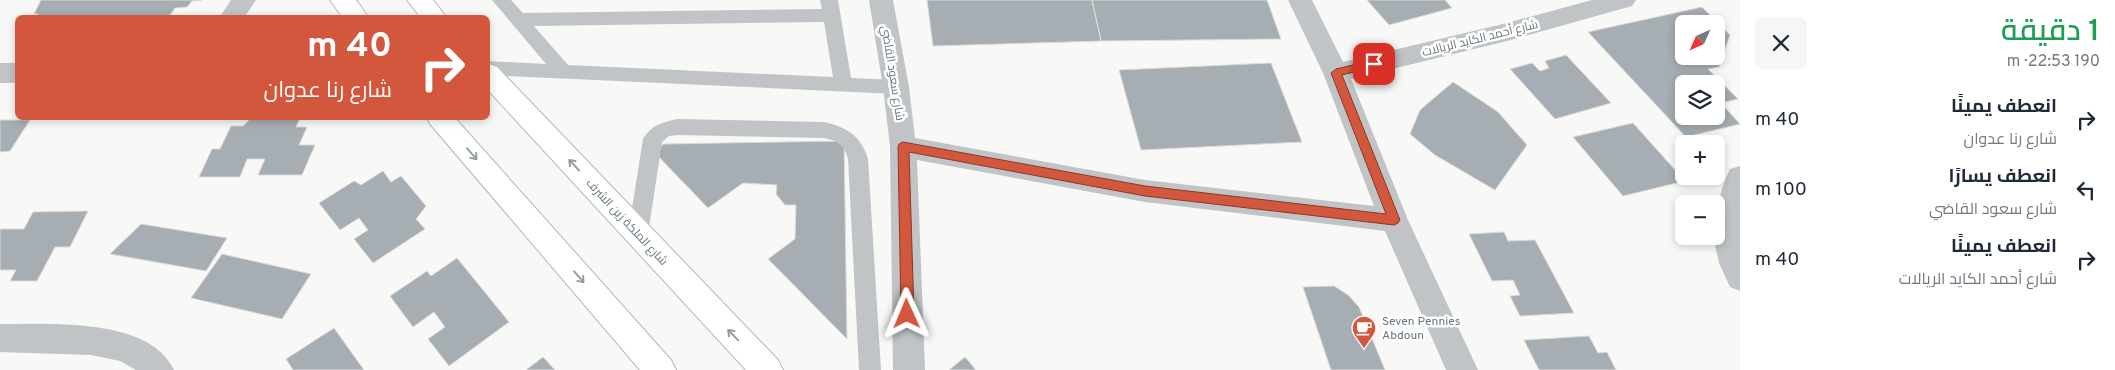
<!DOCTYPE html>
<html lang="ar">
<head>
<meta charset="utf-8">
<style>
	:root { --surface:#fff; --page:#f6f6f7; --text:#1f2937; --muted:#747a83 }
	body { margin:0; font-family:Overpass,Cairo,sans-serif; background:var(--page); color:var(--text); direction:rtl; height:100vh; display:flex; flex-direction:column; font-size:19px; white-space:nowrap }
	* { box-sizing:border-box; margin:0 }
	p { font-size:16px; color:var(--muted) }
	.icon { flex:none; width:28px; height:28px; fill:none; stroke:currentColor; stroke-width:2; stroke-linecap:round; stroke-linejoin:round }
	.map { position:relative; flex:1; overflow:hidden; direction:ltr }
	.drawer { display:flex; flex-direction:column; background:var(--surface); width:375px }
	.drawer>* { flex:none }
	.banner { position:absolute; left:15px; top:15px; width:475px; height:105px; border-radius:8px; box-shadow:0 2px 8px #0003; direction:rtl; background:#d3573c; color:#fff; overflow:hidden }
	.needle { width:32px; rotate:225deg }
	.controls { position:absolute; left:1675px; top:15px; display:grid; gap:10px }
	.controls a { display:grid; place-items:center; width:50px; height:50px; border-radius:8px; background:var(--surface); box-shadow:0 2px 8px #0003; font-size:25px }
	.pin { position:absolute; display:grid; place-items:center; width:42px; height:42px; color:#fff; margin:-21px; border-radius:10px; box-shadow:0 2px 8px #0006 }
	.me { position:absolute; width:55px; margin:-28px; rotate:359deg; stroke-linejoin:round; filter:drop-shadow(0 0 4px #0008) }
	.turn { display:flex; align-items:center; gap:18px; height:105px; padding:0 15px; font-size:22px }
	.turn .icon { width:65px; height:65px; stroke-width:2.5 }
	.turn b { display:block; font-size:35px; line-height:42px }
	.round { display:grid; place-items:center; flex:none; width:52px; height:52px; border-radius:8px; background:var(--page) }
	.overview { display:flex; align-items:center; justify-content:space-between; height:85px; padding:0 15px }
	h1 { font-size:30px; font-weight:600; line-height:38px; color:#1e9e55 }
	ul { padding:0; list-style:none }
	li { display:flex; align-items:center; gap:15px; height:70px; padding:0 15px }
	li div { flex:1 }
	li b { display:block; font-size:19px }
	li em { font-style:normal }
	main { display:flex; flex:1; min-height:0 }
	.map>svg:first-child { display:block }
</style>
</head>
<body>
<main>
<section class="drawer">
<div class="overview"><div><h1>1 دقيقة</h1><p>190 m · 22:53</p></div><a class="round"><svg class="icon" aria-label="close" viewBox="0 0 24 24"><path d="M6 6l12 12M18 6L6 18"/></svg></a></div>
<ul>
<li><svg class="icon" aria-label="right" viewBox="0 0 24 24"><path d="M7 20v-9h11M14 6l5 5-5 5"/></svg><div><b>انعطف يمينًا</b><p>شارع رنا عدوان</p></div><em>40 m</em></li>
<li><svg class="icon" aria-label="left" viewBox="0 0 24 24"><path d="M17 20v-9H6M10 6l-5 5 5 5"/></svg><div><b>انعطف يسارًا</b><p>شارع سعود القاضي</p></div><em>100 m</em></li>
<li><svg class="icon" aria-label="right" viewBox="0 0 24 24"><path d="M7 20v-9h11M14 6l5 5-5 5"/></svg><div><b>انعطف يمينًا</b><p>شارع أحمد الكايد الريالات</p></div><em>40 m</em></li>
</ul>
</section>
<div class="map">
<svg width="1740" height="370" viewBox="0 0 1740 370">
	<rect width="100%" height="100%" fill="#f8f8f6"/>
	<path fill="#a6adb3" stroke="#dadad9" fill-rule="evenodd" d="M41 0H202L192 1 187 7 175 8 168 18H36L38 14H34Z
		M927 0H1092L1101 41 933 46Z
		M1092 0H1267L1281 39 1101 41Z
		M1367 0H1445L1452 8 1389 25Z
		M1702 7 1730 35 1719 67 1708 69 1738 99 1721 103 1740 124 1686 137 1588 32ZM1684 24H1716V56H1684ZM1684 84H1716V116H1684Z
		M1566 55 1611 103 1555 119 1510 69 1532 63 1540 71 1549 68 1545 61Z
		M1271 63 1302 142 1141 150 1119 70Z
		M1453 82 1498 112 1527 145 1495 190 1435 155 1410 134 1420 110Z
		M251 118H300L296 127H307L299 145H315L302 175H258L265 159H247L240 177H199L212 149H220L231 126H243Z
		M0 120H30L10 151 0 152Z
		M1633 123 1685 181 1623 196 1573 137Z
		M844 141 847 339 768 259 795 239 796 205H785L776 194 777 185 743 183 708 208 656 154 663 144Z
		M383 171 391 182 401 176 426 206 416 219 425 229 373 263 354 239 368 230 359 218 340 230 319 203 354 181 361 185Z
		M88 211 70 247H55L37 281H10L16 270H0V229H24L33 212Z
		M141 224 227 238 206 271 110 254Z
		M1504 232 1508 241 1535 240 1574 313 1520 316 1510 296 1520 295 1513 280 1492 281 1469 234Z
		M222 254 311 274 282 319 191 298Z
		M457 258 509 322 449 366 428 339 445 327 434 312 413 327 390 296 427 271 431 276Z
		M1334 286 1348 295 1359 307 1385 370H1331L1303 287Z
		M334 328 364 370H293L286 359Z
		M1589 336 1598 353 1607 352 1616 370H1539L1524 340Z
		M543 357 555 370H526Z
		M965 357 976 370H949Z"/>
	<g fill="none" stroke-linecap="round" stroke-linejoin="round">
		<defs>
			<path id="secondary" d="M330 0H356L369 18H343Z
				M407 0H433L447 18H421Z
				M488 64 497 67 778 360 783 370H746L488 90Z
				M427 118H455L671 360 676 370H640L431 125Z"/>
		</defs>
		<use href="#secondary" stroke="#b3b8bc" stroke-width="2"/>
		<path fill="#c0c4c7" fill-rule="evenodd" d="M492 0H511L523 13 822 9 820 0H838L851 78 896 80 903 82 905 87 903 92 896 94 488 75V61L546 64ZM824 22 833 77 568 65 534 26Z
			M677 119 824 122C847 127 861 136 868 159L881 370H859L848 159C845 146 837 140 824 138L677 135 669 136 662 142 648 234 645 240 638 243 631 240 628 234 643 139C651 125 663 122 677 119Z"/>
		<path fill="#c0c4c7" fill-rule="evenodd" d="M231 0H256L244 18H219Z
			M869 0H893L909 87 915 138 1145 180 1374 206 1323 73 1288 0H1312L1343 62 1507 23 1592 0H1636L1632 6 1507 41 1351 79 1408 220 1478 370H1446L1385 231 1145 202 917 160 925 370H893L890 147 883 87Z
			M0 63H18V83H0Z
			M1740 166V291L1730 287 1719 263 1713 236H1716C1716 212 1719 191 1730 169Z
			M0 324C48 324 150 317 174 370H136L120 361 91 355 0 352Z"/>
		<use href="#secondary" fill="#fff" fill-rule="evenodd"/>
	</g>
	<defs><path id="oneway-shaft" d="M-6 0H5M1.5-3L5.5 0L1.5 3" fill="none" stroke-width="1.6" stroke-linecap="round" stroke-linejoin="round" transform="scale(1.25)"/></defs>
	<g stroke="#949ea5">
		<use href="#oneway-shaft" transform="translate(472 154) rotate(49)"/>
		<use href="#oneway-shaft" transform="translate(574 165) rotate(-133)"/>
		<use href="#oneway-shaft" transform="translate(579 277) rotate(49)"/>
		<use href="#oneway-shaft" transform="translate(733 335) rotate(-134)"/>
	</g>
	<path fill="#d3573c" stroke="#893927" d="M1374 60 1378 61 1379 64 1378 66 1342 75 1400 220 1398 223 1394 225 1145 196 909 152 914 314 912 318 907 320 903 318 901 314 898 147 899 144 903 142 1145 186 1386 214 1331 73 1336 69Z"/>
	<defs>
		<symbol id="cafe-pin" viewBox="-11 -11 22 30"><path d="M0 17L-7.5 6A9.5 9.5 0 1 1 7.5 6Z" fill="#d3573c" stroke="#fff"/><path d="M-5.5-4.5H6V0H3Q3 3.5 0 3.5H-2.5Q-5.5 3.5-5.5 0ZM3-3.2v2h1.7v-2ZM-6 4.5H4V6H-6Z" fill="#fff"/></symbol>
	</defs>
	<g fill-rule="evenodd">
		<use href="#cafe-pin" x="1350" y="314" width="28" height="38"/>
	</g>
	<g text-anchor="middle" stroke-width="5" stroke-linejoin="round" paint-order="stroke">
		<g font-size="12" fill="#66757e" stroke="#fff">
			<text transform="translate(1480 38) rotate(-14)" y="4">شارع أحمد الكايد الريالات</text>
			<text transform="translate(893 73) rotate(81)" y="4">شارع سعود القاضي</text>
			<text transform="translate(627 222) rotate(47)" y="4">شارع الملكة زين الشرف</text>
		</g>
		<g font-size="12" fill="#66757e" stroke="#fff" text-anchor="start">
			<text x="1382" y="325">Seven Pennies<tspan x="1382" dy="14">Abdoun</tspan></text>
		</g>
	</g>
</svg>
<div class="controls">
<a><svg class="needle" viewBox="-14 -14 28 28"><path d="M0-13l5 13h-10z" fill="#e53935"/><path d="M0 13l5-13h-10z" fill="#747a83"/></svg></a>
<a><svg class="icon" aria-label="layers" viewBox="0 0 24 24"><path d="M12 4l9 5-9 5-9-5zM3 14l9 5 9-5"/></svg></a>
<a>+</a>
<a>−</a>
</div>
<div class="pin" style="left:1374px;top:64px;background:#d93025"><svg class="icon" aria-label="arrive" viewBox="0 0 24 24"><path d="M6 21V4h12l-3 4 3 4H6"/></svg></div>
<svg class="me" style="left:907px;top:314px" viewBox="-20 -20 40 40"><path d="M0-17L14 15 0 8-14 15z" fill="#d3573c" stroke="#fff" stroke-width="4"/></svg>
<div class="banner">
<div class="turn"><svg class="icon" aria-label="right" viewBox="0 0 24 24"><path d="M7 20v-9h11M14 6l5 5-5 5"/></svg><div><b>40 m</b>شارع رنا عدوان</div></div>
</div>
</div>
</main>
</body>
</html>
